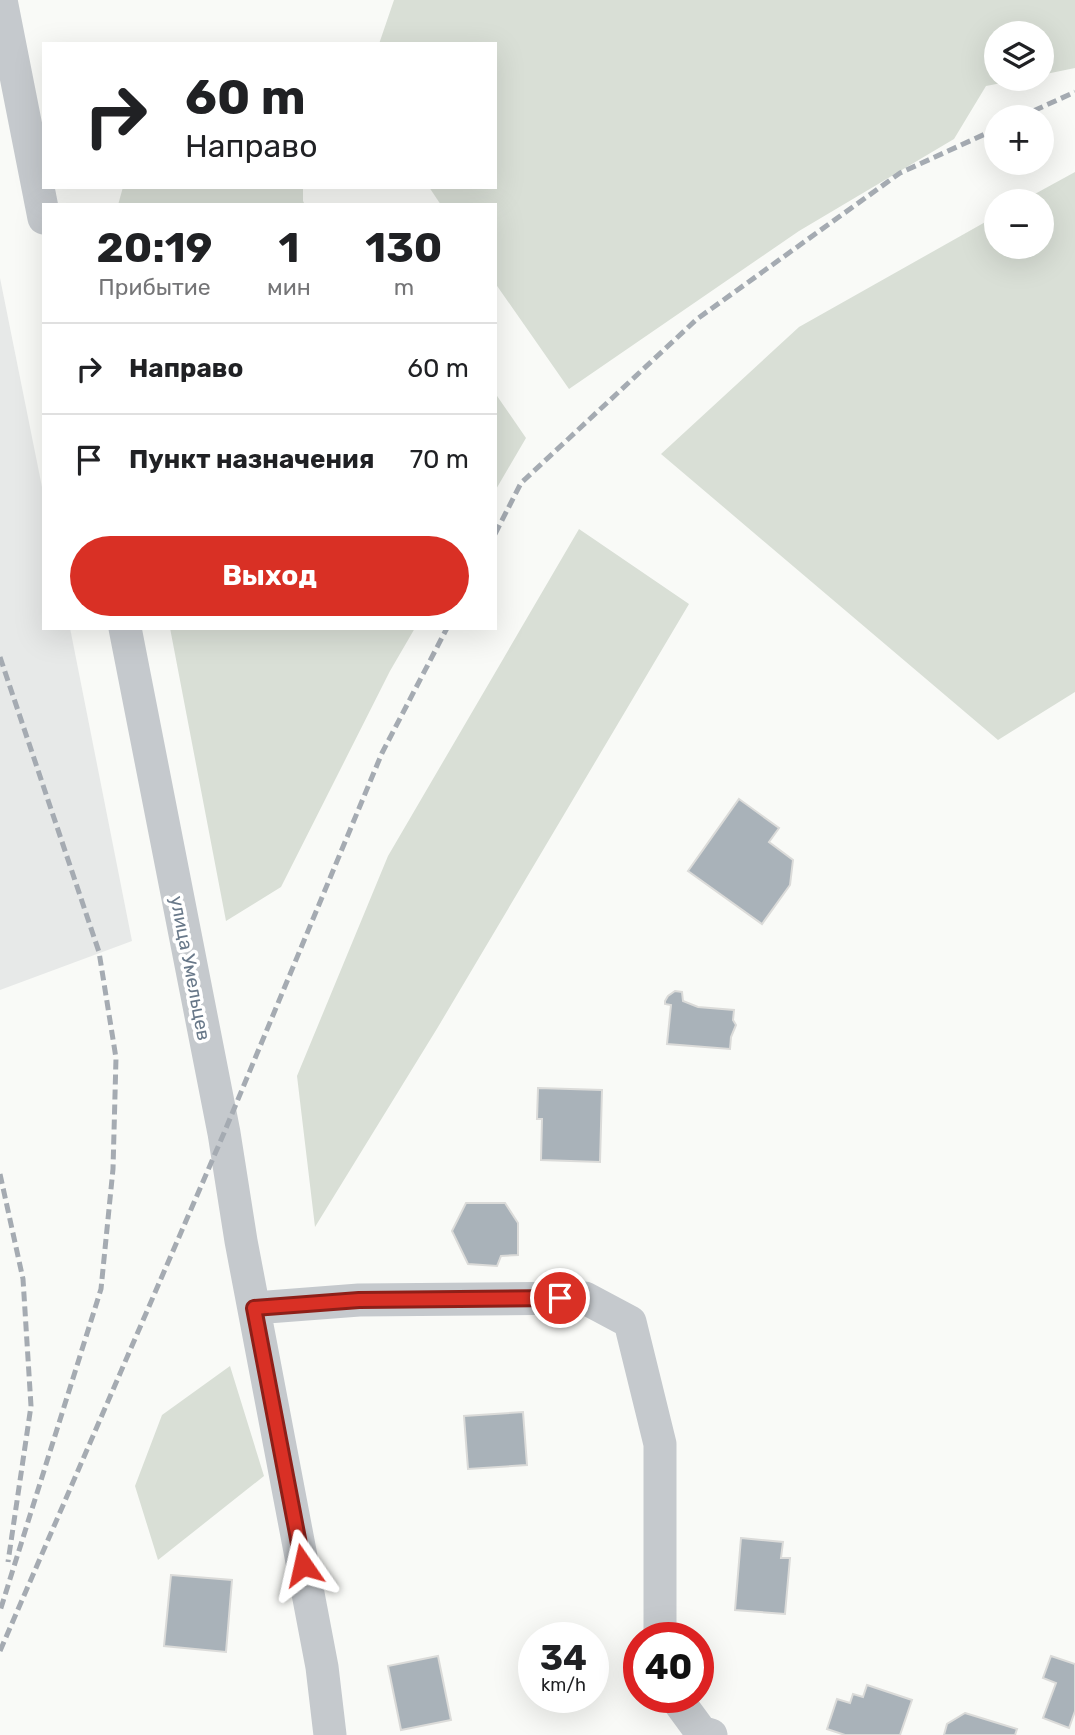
<!DOCTYPE html>
<html lang="ru">
<head>
<meta charset="utf-8">
<style>
	:root { --surface:#fff; --page:#f2f2f2; --text:#202124; --muted:#757577; --line:#e0e0e0; --accent:#d93025 }
	body { margin:0; font-family:Rubik,sans-serif; background:var(--page); color:var(--text); height:100vh; display:flex; flex-direction:column; font-size:26px; white-space:nowrap }
	* { box-sizing:border-box; margin:0 }
	p { font-size:23px; color:var(--muted) }
	.icon { flex:none; width:38px; height:38px; fill:none; stroke:currentColor; stroke-width:2; stroke-linecap:round; stroke-linejoin:round }
	.map { position:relative; flex:1; overflow:hidden }
	.side { position:absolute; left:42px; top:203px; width:455px; height:427px; display:flex; flex-direction:column; background:var(--surface); border-radius:0px; box-shadow:0 7px 28px #0002 }
	.side>* { flex:none }
	.guide { position:absolute; left:42px; top:42px; width:455px; height:147px; border-radius:0px; box-shadow:0 7px 28px #0002; background:#fff; color:var(--text); overflow:hidden }
	.buttons { position:absolute; left:984px; top:21px; display:grid; gap:14px }
	.buttons a { display:grid; place-items:center; width:70px; height:70px; border-radius:50%; background:var(--surface); box-shadow:0 7px 28px #0002; font-size:35px }
	.speed { position:absolute; left:518px; top:1622px; display:flex; gap:14px; font-size:35px; font-weight:700; text-align:center }
	.speed>* { display:grid; place-content:center; width:91px; height:91px; border-radius:50%; background:var(--surface); box-shadow:0 7px 28px #0002; line-height:1 }
	.speed small { font-size:18px; font-weight:400 }
	.speed .limit { border:10px solid #d22; background:#fff; color:#111 }
	.pin { position:absolute; display:grid; place-items:center; width:60px; height:60px; color:#fff; margin:-30px; border:4px solid #fff; border-radius:50%; box-shadow:0 2px 7px #0007 }
	.me { position:absolute; width:77px; margin:-38px; rotate:349deg; stroke-linejoin:round; filter:drop-shadow(0 0 5px #0008) }
	.turn { display:flex; align-items:center; gap:24px; height:147px; padding:0 28px; font-size:32px }
	.turn .icon { width:91px; height:91px; stroke-width:2.5 }
	.turn b { display:block; font-size:49px; line-height:60px }
	.eta { display:flex; justify-content:space-evenly; align-items:center; height:119px; text-align:center }
	.eta b { font-size:42px; font-weight:700; line-height:49px }
	.cta { display:flex; gap:14px; margin-top:auto; padding:14px 28px }
	.cta a { flex:1; height:80px; border-radius:42px; background:var(--accent); color:#fff; font-size:28px; font-weight:700; line-height:80px; text-align:center }
	ul { padding:0; list-style:none }
	li { display:flex; align-items:center; gap:21px; height:91px; padding:0 28px; border-top:2px solid var(--line) }
	li div { flex:1 }
	li b { display:block; font-size:26px }
	li em { font-style:normal }
	.map>svg:first-child { display:block }
</style>
</head>
<body>
<div class="map">
<svg width="1075" height="1735" viewBox="0 0 1075 1735">
	<rect width="100%" height="100%" fill="#f9faf7"/>
	<path fill="#e7e9e8" d="M0 278 44 497V628H70L132 941 0 990Z"/>
	<path fill="#d9dfd6" d="M394 0H1075V68L1041 75V33H996V79H1022L986 86 954 139 799 231 569 389 495 283V205H441L429 187H495V44H379Z
		M1075 172V692L998 740 661 454 799 327 996 216V247H1041V201H1022Z
		M123 187H303V201L305 205H118Z
		M495 393 526 438 495 491Z
		M579 529 689 604 438 1027 315 1227 297 1076 388 856Z
		M170 628H415L390 671 281 887 226 921Z
		M230 1366 264 1476 158 1560 135 1486 162 1415Z"/>
	<path fill="#a9b2b9" stroke="#dbdbd9" stroke-width="2" d="M739 799 779 828 769 842 793 860 790 885 762 924 688 871Z
		M675 991 682 992 683 1001 698 1007 734 1010 733 1020 736 1025 731 1037 730 1049 667 1044 671 1005 665 1004V1001L668 996Z
		M538 1088 602 1090 600 1162 541 1160 542 1119H537Z
		M466 1203H505L518 1223V1255L501 1256 497 1266 468 1264 452 1231Z
		M523 1412 527 1465 468 1469 464 1416Z
		M741 1538 783 1542 781 1558H790L785 1614 735 1610Z
		M171 1575 232 1580 226 1652 164 1646Z
		M438 1656 451 1720 401 1730 388 1666Z
		M1051 1656 1075 1664V1711L1069 1728 1043 1718 1056 1683 1043 1678Z
		M867 1685 912 1700 900 1735H845L827 1729 837 1699 850 1703 853 1694 863 1697Z
		M965 1713 1017 1729 1015 1735H944L947 1724Z"/>
	<g fill="none" stroke-linecap="round" stroke-linejoin="round">
		<path stroke="#c5c9cd" stroke-width="33" d="M1 0 44 218
			M125 628 224 1133 241 1241 322 1667 330 1735
			M254 1308 359 1300 585 1298 630 1322 660 1444V1638
			M676 1698 701 1732 711 1735"/>
		<path stroke="#a5abb2" stroke-width="5" stroke-dasharray="10 5" stroke-linecap="butt" d="M1020 117 1075 92
			M495 534 521 483 697 319 900 173 996 129
			M0 657 99 952 116 1058 113 1169 101 1289 0 1611
			M0 1174 23 1279 31 1406 8 1562
			M0 1651 224 1133 382 753 447 628"/>
	</g>
	<g fill="none" stroke-linecap="round" stroke-linejoin="round">
		<defs>
			<path id="route" d="M303 1565 254 1308 359 1300 560 1298"/>
		</defs>
		<use href="#route" stroke="#8d1f18" stroke-width="18"/>
		<use href="#route" stroke="#d93025" stroke-width="12"/>
	</g>
	<g text-anchor="middle" stroke-width="7" stroke-linejoin="round" paint-order="stroke">
		<g font-size="19" fill="#687889" stroke="#fff">
			<text transform="translate(191 968) rotate(79)" y="7">улица Умельцев</text>
		</g>
	</g>
</svg>
<div class="buttons">
<a><svg class="icon" aria-label="layers" viewBox="0 0 24 24"><path d="M12 4l9 5-9 5-9-5zM3 14l9 5 9-5"/></svg></a>
<a>+</a>
<a>−</a>
</div>
<div class="speed"><div>34<small>km/h</small></div><div class="limit">40</div></div>
<div class="pin" style="left:560px;top:1298px;background:#d93025"><svg class="icon" aria-label="arrive" viewBox="0 0 24 24"><path d="M6 21V4h12l-3 4 3 4H6"/></svg></div>
<svg class="me" style="left:303px;top:1565px" viewBox="-20 -20 40 40"><path d="M0-17L14 15 0 8-14 15z" fill="#d93025" stroke="#fff" stroke-width="4"/></svg>
<div class="guide">
<div class="turn"><svg class="icon" aria-label="right" viewBox="0 0 24 24"><path d="M7 20v-9h11M14 6l5 5-5 5"/></svg><div><b>60 m</b>Направо</div></div>
</div>
<section class="side">
<div class="eta">
<div><b>20:19</b><p>Прибытие</p></div>
<div><b>1</b><p>мин</p></div>
<div><b>130</b><p>m</p></div>
</div>
<ul>
<li><svg class="icon" aria-label="right" viewBox="0 0 24 24"><path d="M7 20v-9h11M14 6l5 5-5 5"/></svg><div><b>Направо</b></div><em>60 m</em></li>
<li><svg class="icon" aria-label="arrive" viewBox="0 0 24 24"><path d="M6 21V4h12l-3 4 3 4H6"/></svg><div><b>Пункт назначения</b></div><em>70 m</em></li>
</ul>
<div class="cta"><a>Выход</a></div>
</section>
</div>
</body>
</html>
